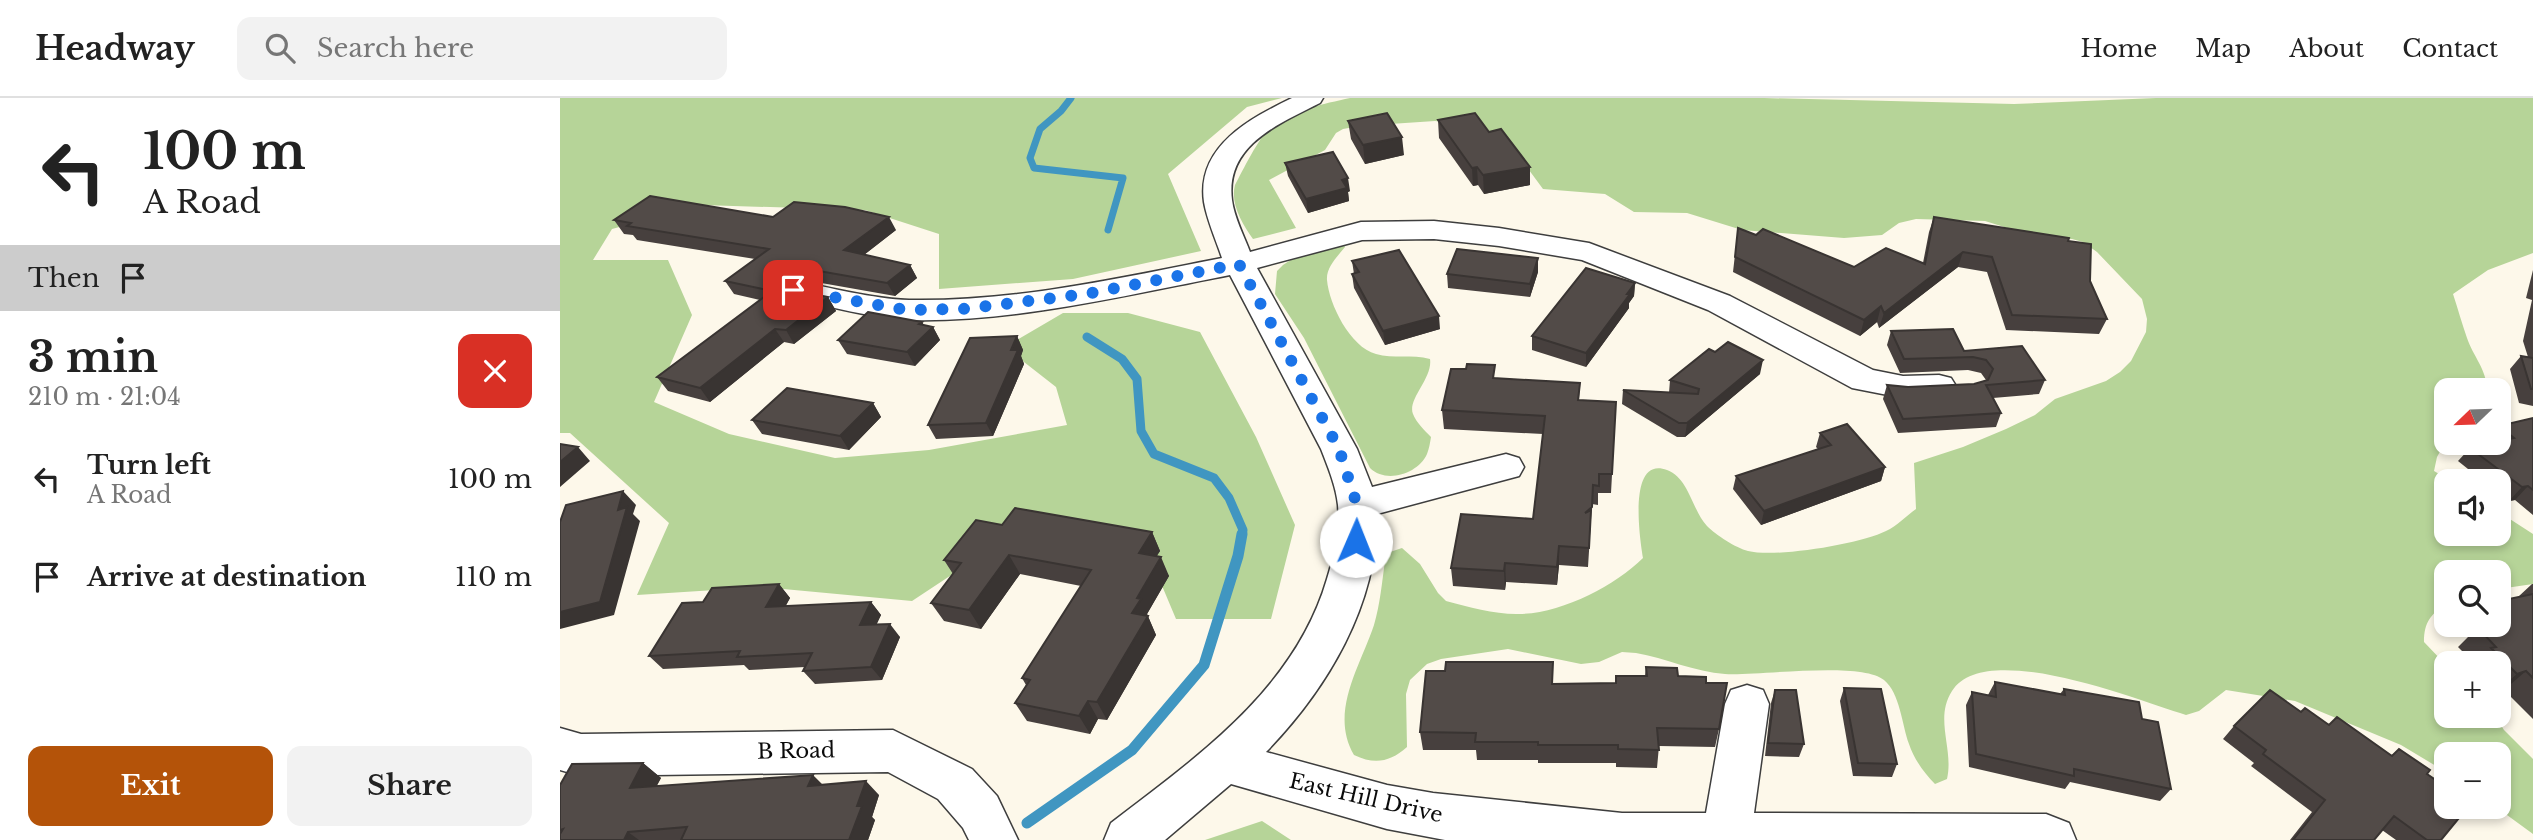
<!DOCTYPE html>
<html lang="en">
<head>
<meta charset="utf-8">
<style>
	:root { --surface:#fff; --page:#f2f2f2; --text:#222; --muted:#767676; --line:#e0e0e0; --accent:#b45309 }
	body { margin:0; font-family:"Libre Baskerville",serif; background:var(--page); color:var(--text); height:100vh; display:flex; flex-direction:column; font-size:26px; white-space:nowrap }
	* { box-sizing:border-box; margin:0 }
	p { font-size:23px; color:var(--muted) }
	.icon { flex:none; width:38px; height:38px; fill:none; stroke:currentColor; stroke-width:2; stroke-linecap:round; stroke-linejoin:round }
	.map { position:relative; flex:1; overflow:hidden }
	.panel { display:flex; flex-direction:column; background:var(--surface); width:560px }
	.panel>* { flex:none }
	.guide { background:#fff; color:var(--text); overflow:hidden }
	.needle { width:46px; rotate:247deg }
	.tools { position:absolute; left:1874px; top:280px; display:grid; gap:14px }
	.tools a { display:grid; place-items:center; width:77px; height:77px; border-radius:14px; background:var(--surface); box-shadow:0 4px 10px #0003; font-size:35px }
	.pin { position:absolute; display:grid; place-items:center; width:60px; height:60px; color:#fff; margin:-30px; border-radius:14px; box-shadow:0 4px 10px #0006 }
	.me { position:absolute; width:77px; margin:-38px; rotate:1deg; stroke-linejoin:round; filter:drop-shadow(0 0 5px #0008) }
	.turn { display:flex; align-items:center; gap:24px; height:147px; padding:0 28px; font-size:32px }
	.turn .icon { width:91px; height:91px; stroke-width:2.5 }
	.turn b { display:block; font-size:49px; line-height:60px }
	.then { display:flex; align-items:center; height:66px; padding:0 28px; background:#0003; gap:14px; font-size:26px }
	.round { display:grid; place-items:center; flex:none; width:74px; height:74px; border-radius:14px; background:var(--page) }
	.summary { display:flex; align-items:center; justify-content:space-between; height:119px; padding:0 28px }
	h1 { font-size:42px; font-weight:800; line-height:52px }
	.primary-button { display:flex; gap:14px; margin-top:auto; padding:14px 28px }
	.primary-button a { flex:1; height:80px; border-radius:14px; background:var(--accent); color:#fff; font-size:28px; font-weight:800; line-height:80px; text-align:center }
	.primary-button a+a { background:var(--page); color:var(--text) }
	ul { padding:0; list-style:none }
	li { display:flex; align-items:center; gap:21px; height:98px; padding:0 28px }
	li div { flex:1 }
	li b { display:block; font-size:26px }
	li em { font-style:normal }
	header { display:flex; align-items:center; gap:42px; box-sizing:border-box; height:98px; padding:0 35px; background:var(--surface); border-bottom:2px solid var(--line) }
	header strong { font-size:33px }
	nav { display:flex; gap:38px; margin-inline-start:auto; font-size:24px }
	.search { width:490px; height:63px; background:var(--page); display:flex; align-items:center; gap:18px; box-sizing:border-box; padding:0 24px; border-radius:14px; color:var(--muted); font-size:26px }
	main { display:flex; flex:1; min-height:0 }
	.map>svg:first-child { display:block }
</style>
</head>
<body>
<header>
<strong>Headway</strong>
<div class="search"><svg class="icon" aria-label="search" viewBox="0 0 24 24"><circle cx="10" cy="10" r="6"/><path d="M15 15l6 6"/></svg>Search here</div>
<nav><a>Home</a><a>Map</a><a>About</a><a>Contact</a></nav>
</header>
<main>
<section class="panel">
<div class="guide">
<div class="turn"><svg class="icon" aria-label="left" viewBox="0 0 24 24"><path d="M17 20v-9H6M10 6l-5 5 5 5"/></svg><div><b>100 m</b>A Road</div></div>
<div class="then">Then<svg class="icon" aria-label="arrive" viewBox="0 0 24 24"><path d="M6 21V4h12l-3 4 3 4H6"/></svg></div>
</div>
<div class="summary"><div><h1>3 min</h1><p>210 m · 21:04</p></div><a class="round" style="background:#d93025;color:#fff"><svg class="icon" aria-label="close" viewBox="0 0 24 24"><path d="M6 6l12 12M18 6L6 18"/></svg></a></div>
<ul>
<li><svg class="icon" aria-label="left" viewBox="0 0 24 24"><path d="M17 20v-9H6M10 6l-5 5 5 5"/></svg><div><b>Turn left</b><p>A Road</p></div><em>100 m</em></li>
<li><svg class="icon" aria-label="arrive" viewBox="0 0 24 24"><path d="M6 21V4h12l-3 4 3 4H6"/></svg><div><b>Arrive at destination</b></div><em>110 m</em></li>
</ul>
<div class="primary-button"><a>Exit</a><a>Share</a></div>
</section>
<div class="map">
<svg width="1973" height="742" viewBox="0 0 1973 742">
	<rect width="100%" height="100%" fill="#fdf8ea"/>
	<path fill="#b6d498" d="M0 0H722L687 9 608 76 641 153 513 181 379 191V136L305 112 142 107 52 131 33 162H108L132 217 94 304 169 336 275 360 369 352 507 327 496 289 445 249 503 215H568L640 234 696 339 735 427 711 521H616L584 445 479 419 352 503 202 489 77 497 109 425 10 335H0Z
		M790 0H1204L1454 6 1596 0H1973V155L1928 172 1893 196C1898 211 1902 226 1907 240 1913 258 1927 272 1927 292H1886V343L1877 359 1874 373 1891 383H1886V436H1939V414L1973 436V486L1939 491V474H1886V506C1871 516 1864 524 1864 544L1886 567V618H1935L1944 632 1973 661V736L1936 709H1939V656H1886V674L1841 647 1735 603 1666 592 1639 613 1626 617C1579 603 1425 540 1392 593 1374 621 1394 651 1387 681L1375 686C1364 675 1354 661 1349 646 1342 627 1340 595 1324 582 1301 563 1198 578 1165 576 1135 574 1105 560 1076 555L1062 554 1039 564 1021 566 948 551 881 561 867 566 850 582 846 596 847 649C830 664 815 667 794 657 769 614 800 569 814 527 820 507 822 484 825 463L830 454 842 450 860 466 878 495 886 503C908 509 934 516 956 516 998 517 1054 489 1083 460 1080 442 1067 357 1107 372 1129 380 1132 412 1147 428 1156 437 1176 450 1188 453 1216 460 1300 446 1326 433 1337 428 1346 418 1356 411L1354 365 1403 349 1446 331 1475 317 1495 301 1546 283 1560 274 1571 263 1586 234 1587 221 1582 201 1537 154 1523 144 1512 141H1483L1425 123 1356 121 1339 125 1322 137 1284 140 1182 132 1127 115 1074 114 1045 96 983 91 947 42 938 36 917 28 875 23 800 28 783 31 776 35 765 52 709 82 736 130 693 141C682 126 670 105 675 87 683 72 698 41 709 31 729 12 764 6 790 0Z
		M783 144 785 149C778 158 766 169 767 182 769 206 790 249 816 256 833 261 852 256 870 261 873 280 847 301 853 316 856 324 865 333 871 339 870 345 869 351 867 356 858 376 826 386 810 370L744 240 715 196 717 173 723 167 746 152Z
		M702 723 731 742H645Z"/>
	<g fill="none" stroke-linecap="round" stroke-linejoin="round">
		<path stroke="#4096c1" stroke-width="7" d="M511 0 501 13 480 31 470 60 474 70 563 80 548 132"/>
		<path stroke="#4096c1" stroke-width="9" d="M527 239 562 261 577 281 581 333 594 356 654 380 669 400 683 432 682 437"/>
		<path stroke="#4096c1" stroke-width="11" d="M467 725 572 652 644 567 678 458 682 436"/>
		<defs>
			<path id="minor" d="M732 0H763L760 5C719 26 665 47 672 102 674 119 684 138 690 154L801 124 874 123 939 130 1029 145 1170 198 1313 272 1343 278 1379 277 1391 280 1396 288 1391 296 1379 299 1343 300 1292 290 1148 212 1022 162 939 148 874 141 802 142 697 170 797 351 812 389 946 356 959 360 964 369 959 378 817 416C818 507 767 591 706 654L827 687 873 695 1062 715H1146L1165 606 1171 592 1187 587 1203 592 1209 606 1194 715 1486 716 1509 725 1516 742H885L827 731 671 686 605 742H544L551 725C637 659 735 591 767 481 774 458 780 432 778 407 776 388 768 369 761 351L670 177C567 197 453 225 348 222 311 220 270 208 233 201L222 199 218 192 222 185 233 183C270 189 313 201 349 202 454 204 560 180 662 160 656 142 647 122 644 104 636 48 691 20 732 0Z
				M0 630 21 636 333 632 412 671 437 698 458 742H409L403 730 378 701 328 674 21 678 0 672Z"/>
		</defs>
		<use href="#minor" stroke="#3e3e3e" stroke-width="3"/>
		<use href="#minor" fill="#fff" fill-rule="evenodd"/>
	</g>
	<path fill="#47403e" d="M878 22 970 87 924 96 918 87 913 88 879 40Z
		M788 23 844 57 805 66 791 41Z
		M725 65 790 93 788 94 789 103 748 115 728 78Z
		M213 119 336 132 304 157 350 167 357 180 335 198 233 180 222 182 218 189 268 199 276 213 234 246 224 244 150 304 108 293 97 279 200 202 174 196 165 183 195 161 77 142 73 137 64 136 54 122Z
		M1374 119 1508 143 1530 183 1547 221 1539 236 1446 232 1427 174 1398 169 1319 230 1317 224 1300 238 1173 174 1178 130 1196 137 1294 169 1363 165 1369 134Z
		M978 160V174L970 199 888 190 887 176Z
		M792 163 880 231 825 247 794 190 792 176H794Z
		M1973 172V308L1959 305 1950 271 1961 258 1968 259 1963 243 1972 202 1966 200Z
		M1075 185 1074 198 1069 205V210L1026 269 972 252V238Z
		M362 224 364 227 373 229 380 242 355 268 287 256 278 242Z
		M1331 233 1404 253 1485 282 1479 296 1433 300 1441 315 1436 329 1338 335 1323 301 1327 287 1348 289 1414 286 1426 282 1421 275 1408 272 1340 275 1327 247Z
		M457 238 463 252 461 258 464 266 433 338 376 341 368 327Z
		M906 271 936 280 1020 285 1019 302 1056 304 1051 395H1038V407L1032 406 1028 469 999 467 997 487 946 484 945 492 893 488 891 470 973 421 983 336 884 331 882 312Z
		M1200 276 1125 339H1117L1062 306 1063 292 1109 295 1110 282Z
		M313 305 321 319 289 352 202 336 192 322Z
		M1973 320V417L1955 402 1949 403 1939 395V383H1923L1898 363 1910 350 1939 345V328Z
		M1260 335 1325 369 1321 383 1201 427 1173 391 1176 378 1258 351 1256 349Z
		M442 427 592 434 600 453 596 458 609 478 587 516 596 537 547 622 538 621 530 636 467 623 455 605 466 587 462 580 521 488 460 476 421 531 384 523 371 505 393 476 384 462Z
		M219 486 230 500 225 508 311 504 321 517 316 526 340 539 322 582 255 586 243 573 245 569 189 572 184 567 103 571 89 558 143 504Z
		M1972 486H1973V621L1944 592 1939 593V565H1914L1898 549 1908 539 1896 527H1939L1958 499Z
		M1086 569 1146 585 1159 631 1155 649 1099 648 1097 670 1056 669V665H978V662H917L916 652H863L860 634 1055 585 1056 578H1085Z
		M1435 584 1500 596 1504 591 1582 621 1611 691 1600 703 1510 684 1505 691 1409 669 1406 607 1412 594 1428 597Z
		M1284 590 1337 666 1332 679 1293 678 1280 603Z
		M1215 592 1244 646 1239 659 1205 658 1211 605Z
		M1741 614 1831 658 1839 651 1867 676 1881 742H1836L1822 732 1814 742H1730L1752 714 1691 668 1694 665 1663 641 1674 628Z
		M83 665 101 680 96 688 263 686 319 697 312 719 315 722 308 742H0V687Z"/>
	<path fill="#393432" d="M842 39 844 57 805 66 803 47Z
		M917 69 918 87 913 88 912 70Z
		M970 69V87L924 96 923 77Z
		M788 80 790 93 788 94 789 103 748 115 746 101 782 82Z
		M329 119 336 132 292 166 284 152Z
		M1403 154 1398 169 1319 230 1324 215Z
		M978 160V174L970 199V186Z
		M225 167 233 180 222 182 216 193 207 180 213 169Z
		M350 167 357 180 335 198 327 185Z
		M1075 185 1074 198 1069 205V210L1026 269V255Z
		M268 199 276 213 234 246 226 232Z
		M1321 208 1317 224 1300 238 1304 222Z
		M879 218 880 231 825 247 823 233Z
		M362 224 368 234 373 229 380 242 355 268 347 254 359 226Z
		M215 231 224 244 150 304 140 290Z
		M457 238 463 252 461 258 464 266 433 338 426 325Z
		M1203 262 1200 276 1125 339 1127 325Z
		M313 305 321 319 289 352 280 338Z
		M18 349 30 363 0 389V364Z
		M1325 369 1321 383 1201 427 1204 413Z
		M1968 388 1955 402 1949 403 1962 389Z
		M63 393 76 407 73 416 80 423 54 517 0 531V514L58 412Z
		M592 434 600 453 587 474 579 455Z
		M999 448V467L997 487V469Z
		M449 457 460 476 421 531 409 512Z
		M601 459 609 478 587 516 596 537 547 622 537 604 577 500Z
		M945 465 946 484 945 492 944 473Z
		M219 486 230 500 218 523 206 509Z
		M311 504 321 517 310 541 300 527Z
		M330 526 340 539 322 582 311 569Z
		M1966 573 1944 592 1939 593V591L1957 576Z
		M528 603 538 621 530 636 519 618Z
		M83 665 101 680 88 705 70 690Z
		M253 677 267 691 248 688Z
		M306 683 319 697 312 719 315 722 308 742H289L297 708Z
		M68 734 79 742H64Z"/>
	<path fill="#524b48" stroke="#393432" stroke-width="2" d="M827 15 842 39 803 47 788 23Z
		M915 15 929 34 941 31 970 69 923 77 917 69 912 70 878 22Z
		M773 54 788 80 782 82 787 90 746 101 725 65Z
		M90 98 213 119 234 104 285 109 329 119 284 152 350 167 327 185 225 167 213 169 207 180 213 188 268 199 226 232 215 231 140 290 97 279 212 193 165 183 209 151 67 128 71 125 54 122Z
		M1374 119 1509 140 1508 143 1531 146 1530 183 1547 221 1452 217 1432 159 1403 154 1324 215 1321 208 1304 222 1175 159 1178 130 1196 137 1203 131 1294 169 1326 150 1365 166Z
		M897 151 978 160 970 186 887 176Z
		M839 152 879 218 823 233 792 176 799 174 792 163Z
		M1026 170 1075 185 1067 196H1070L1026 255 972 238Z
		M308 214 362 224 359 226 373 229 347 254 278 242Z
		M1393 231 1404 253 1462 248 1485 282 1426 287 1441 315 1343 321 1327 287 1348 289 1414 286 1428 282 1433 271 1426 262 1413 259 1344 261 1331 233Z
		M457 238 451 252H458L426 325 368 327 410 240Z
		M1168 244 1203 262 1127 325H1119L1063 292 1138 296 1139 291 1110 282 1149 251 1155 254Z
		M1961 258 1973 260V291H1971Z
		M907 266 935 267 933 280 1020 285 1018 302 1056 304 1052 376H1039V388L1033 387 1032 409 1025 415 1031 412 1029 450 999 448 997 469 945 465 944 473 891 470 901 416 973 421 985 318 882 312 891 271H906Z
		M227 290 313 305 280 338 192 322Z
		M1973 320V392L1968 388 1962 389 1910 350 1932 345H1939V343L1954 340 1939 328Z
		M1287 326 1325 369 1204 413 1176 378 1271 347 1260 335Z
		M0 346 18 349 0 364Z
		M63 393 58 412 67 409 40 504 0 514V424L6 407Z
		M455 410 592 434 579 455 601 459 577 500 581 501 572 515 588 518 537 604 528 603 519 618 455 605 470 582 462 580 531 472 449 457 409 512 371 505 401 465 384 462 416 422 442 427Z
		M219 486 206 509 311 504 300 527 330 526 311 569 243 573 252 555 177 559 180 553 89 558 122 505 143 504 152 490Z
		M1973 496V580L1966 573 1957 576 1931 550 1936 549 1918 530 1933 527H1939V503Z
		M886 564H993L992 586 1056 585V578H1087L1086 569 1117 570 1118 578 1146 579V585H1167L1159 631 1097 630 1099 652 1058 651V647H978V644H915L916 635 860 634 866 573H885Z
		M1435 584 1505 597 1504 591 1579 604 1582 621 1598 624 1611 691 1514 671V678L1416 656 1412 594 1436 599Z
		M1284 590 1321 591 1337 666 1298 665Z
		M1215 592H1236L1244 646 1208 645Z
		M1710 592 1741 614 1745 610 1769 627 1777 619 1832 658 1839 651 1870 672 1867 676 1886 689V709H1908L1881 742H1867L1834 718 1814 742H1733L1765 702 1703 656 1706 652 1674 628Z
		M83 665 70 690 253 677 248 688 306 683 297 708H302L289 742H121L127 729 68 734 64 742H0V736L3 731 0 732V687L12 666Z"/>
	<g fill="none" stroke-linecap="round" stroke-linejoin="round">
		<path stroke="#1a73e8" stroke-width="12" stroke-dasharray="0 21.6" d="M233 192 346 212 403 211 526 196 679 166 779 351 797 407 796 443"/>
	</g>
	<g text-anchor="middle" stroke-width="7" stroke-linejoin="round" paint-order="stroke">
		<g font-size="21" fill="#0b0b0b" stroke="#fff">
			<text transform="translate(236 653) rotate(-1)" y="7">B Road</text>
			<text transform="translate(806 700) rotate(13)" y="7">East Hill Drive</text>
		</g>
	</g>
</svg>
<div class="tools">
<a><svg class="needle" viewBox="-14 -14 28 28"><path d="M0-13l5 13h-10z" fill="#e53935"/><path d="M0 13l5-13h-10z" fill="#767676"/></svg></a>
<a><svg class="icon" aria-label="sound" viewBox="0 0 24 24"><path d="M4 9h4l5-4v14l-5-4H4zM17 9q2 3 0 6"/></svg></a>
<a><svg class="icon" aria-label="search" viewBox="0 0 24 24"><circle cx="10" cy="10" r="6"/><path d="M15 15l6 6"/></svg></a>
<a>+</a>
<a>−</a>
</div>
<div class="pin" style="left:233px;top:192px;background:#d93025"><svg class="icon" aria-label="arrive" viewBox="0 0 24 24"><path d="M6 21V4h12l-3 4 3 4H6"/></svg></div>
<svg class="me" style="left:796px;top:443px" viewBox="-20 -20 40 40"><circle r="19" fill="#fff"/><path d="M0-13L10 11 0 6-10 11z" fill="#1a73e8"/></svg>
</div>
</main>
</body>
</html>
